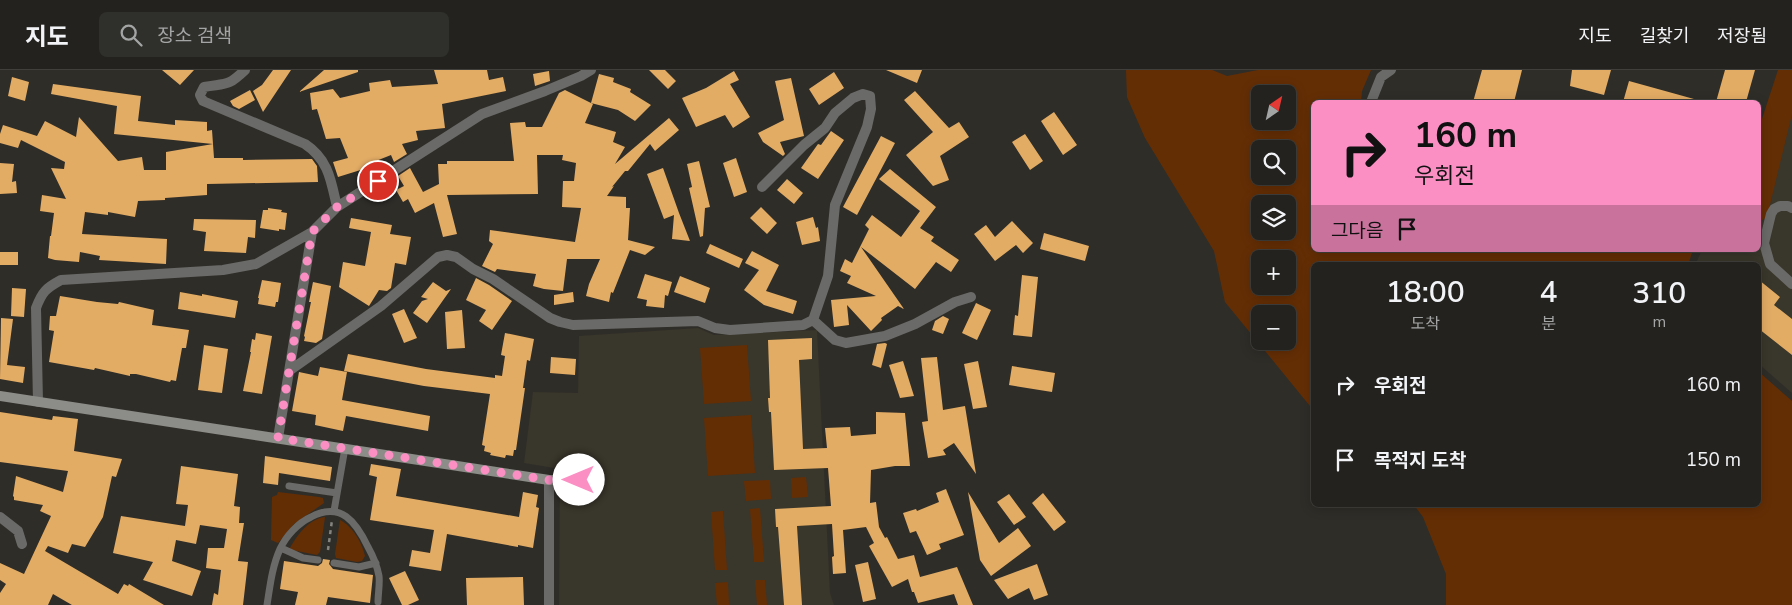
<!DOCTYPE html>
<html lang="ko">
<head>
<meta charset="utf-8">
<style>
	:root { --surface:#23221e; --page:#2f2f2b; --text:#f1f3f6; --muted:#a3a4a4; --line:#403f3c }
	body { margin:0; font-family:"Nunito Sans","Noto Sans KR",sans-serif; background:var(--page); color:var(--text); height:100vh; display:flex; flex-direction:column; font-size:19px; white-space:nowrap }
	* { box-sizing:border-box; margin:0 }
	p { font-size:16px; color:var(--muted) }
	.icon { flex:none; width:28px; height:28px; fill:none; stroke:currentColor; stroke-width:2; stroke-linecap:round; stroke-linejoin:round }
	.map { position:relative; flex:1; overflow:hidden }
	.drawer { position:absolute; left:1311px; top:192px; width:450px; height:245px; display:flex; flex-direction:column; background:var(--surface); border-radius:8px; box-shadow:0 2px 12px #0003,0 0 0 1px var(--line) }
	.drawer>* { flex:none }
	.guide { position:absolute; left:1311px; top:30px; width:450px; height:152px; border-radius:8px; box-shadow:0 2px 12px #0003,0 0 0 1px var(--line); background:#fb8fc4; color:#111; overflow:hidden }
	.needle { width:32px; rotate:34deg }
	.fabs { position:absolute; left:1251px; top:15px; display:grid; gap:10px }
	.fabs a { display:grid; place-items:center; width:45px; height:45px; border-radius:8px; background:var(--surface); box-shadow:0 2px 12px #0003,0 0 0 1px var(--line); font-size:25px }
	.pin { position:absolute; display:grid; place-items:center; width:42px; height:42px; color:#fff; margin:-21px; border:2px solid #fff; border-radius:50%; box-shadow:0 1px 5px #0007 }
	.me { position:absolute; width:55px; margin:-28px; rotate:270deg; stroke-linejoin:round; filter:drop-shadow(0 0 4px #0008) }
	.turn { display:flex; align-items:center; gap:18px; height:105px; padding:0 20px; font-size:22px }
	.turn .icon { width:65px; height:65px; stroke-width:2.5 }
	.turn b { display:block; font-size:35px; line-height:42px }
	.then { display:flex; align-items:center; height:48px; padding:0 20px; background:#0003; gap:10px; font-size:19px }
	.eta { display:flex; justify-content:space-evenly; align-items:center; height:85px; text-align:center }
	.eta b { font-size:30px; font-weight:600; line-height:35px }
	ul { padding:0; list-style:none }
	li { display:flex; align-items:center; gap:15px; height:75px; padding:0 20px }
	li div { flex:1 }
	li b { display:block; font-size:19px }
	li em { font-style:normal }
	header { display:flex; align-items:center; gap:30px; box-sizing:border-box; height:70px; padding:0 25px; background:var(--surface); border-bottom:1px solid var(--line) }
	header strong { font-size:24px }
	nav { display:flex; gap:28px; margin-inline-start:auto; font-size:18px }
	.search { width:350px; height:45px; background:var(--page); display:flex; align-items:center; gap:12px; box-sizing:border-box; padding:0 18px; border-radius:8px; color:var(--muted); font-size:19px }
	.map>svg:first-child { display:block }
</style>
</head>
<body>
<header>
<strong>지도</strong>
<div class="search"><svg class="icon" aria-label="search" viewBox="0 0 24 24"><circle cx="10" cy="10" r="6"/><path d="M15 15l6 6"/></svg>장소 검색</div>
<nav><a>지도</a><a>길찾기</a><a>저장됨</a></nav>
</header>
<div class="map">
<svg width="1792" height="535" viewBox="0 0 1792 535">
	<rect width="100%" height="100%" fill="#2f2d28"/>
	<path fill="#39362b" d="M1792 0V323L1759 294V195H1695L1702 180H1759V120Z
		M698 258 714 265 817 260 830 523 834 535H559L560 399 524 393 533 322 578 323 579 266Z"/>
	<path fill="#642e05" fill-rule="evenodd" d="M1126 0H1212L1227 6 1258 0H1371L1362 21 1361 32H1314V180H1693L1688 195H1314V341L1225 232 1214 181 1145 68 1127 27ZM1260 24H1288V51H1260ZM1260 79H1288V106H1260ZM1260 134H1288V161H1260ZM1260 189H1288V216H1260ZM1260 244H1288V271H1260Z
		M1778 0H1792V44L1767 147 1759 152V58Z
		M747 275 751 331 704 334 700 278Z
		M1759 302 1792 331V535H1446V504L1423 447 1414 435H1759Z
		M751 345 755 403 708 406 704 348Z
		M806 407 808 427 792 428 791 408Z
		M770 410 771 429 746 431 744 411Z
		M278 422 319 427 323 428 324 433 294 454 278 473 271 470 272 427 277 425Z
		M760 438 764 492H754L750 439Z
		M723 441 727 500H715L711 442Z
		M325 447 320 482 317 485 292 480 290 478C298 464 309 449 325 447Z
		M340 450C352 456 362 472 365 486L362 491 357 492 336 488 335 484Z
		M755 510H765L767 535H757Z
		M728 512 729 535H717L715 513Z"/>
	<path fill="#e3ac65" d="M162 0H194L180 15Z
		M273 0H291L263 42 253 21 262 15Z
		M324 0H358V2L299 22Z
		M434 0H487L489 10 503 7 506 21 442 34 445 58 416 61 418 70 402 74 407 84 394 92 391 85 366 95 367 98 338 107 333 92 348 88 340 68 326 69 317 39 312 40 310 23 333 19 340 28 370 21 369 13 390 10 392 17 438 14Z
		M649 0H665L676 11 668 19Z
		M886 0H922L917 13Z
		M1482 0H1522L1514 32H1473Z
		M1572 0H1611L1604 25 1570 16Z
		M1725 0H1755L1746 32H1716Z
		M549 1 550 11 535 16 533 4Z
		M734 1 739 10 730 14 750 47 733 58 725 45 696 57 682 28 706 18Z
		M834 2 844 18 819 35 809 19Z
		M599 4 614 8 613 12 631 19 630 22 651 35 635 51 618 40 591 33Z
		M12 7 29 12 25 31 8 26Z
		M791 8 804 66 780 72 785 84 783 86 763 72 758 63 784 50 775 11Z
		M1629 11 1694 29 1693 32H1623Z
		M53 14 141 26 138 51 175 55V50L207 52V61L212 60 213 74 114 64 117 36 51 24Z
		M250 20 255 30 239 39 233 36 230 31Z
		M565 20 593 34 585 53 616 62 613 72 625 77 615 94 669 48 679 60 655 81 650 74 628 101H625L612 117 614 116 607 126 626 127V138H630L628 170 655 177 645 185 630 180 613 223 611 222 609 232 586 226 589 214 600 189H567L563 221 544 219 533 216 536 204 497 199 495 202 482 196 493 174 489 171 490 160 575 172 581 138 562 137 563 111H574L576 93 562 90 563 85H537L538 124 447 125 457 164 443 167 434 133 415 143 408 129 403 132 396 120 404 116 398 106 410 98 423 122 439 114 438 94H447V91H514L510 53 525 52 526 57H542L559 23Z
		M915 21 949 58 959 52 969 67 940 86 949 110 933 116 906 85 933 62 904 30Z
		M1054 42 1077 75 1063 85 1041 51Z
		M79 47 118 91 142 87 144 100H166V82L213 74 214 88H243V90L312 89 317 96 318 112 207 114V125L165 128V130L138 131 135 147 108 142V145L85 142 82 164 167 169 166 194 99 190 100 186 80 182 79 192 55 190 48 188 50 166H51L54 143 40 141 42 125 66 129 51 98 64 99 65 92 21 70 18 78 0 73V64L3 55 37 66 45 51 76 67Z
		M831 61 844 70 818 109 801 98 818 74 821 75Z
		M1025 64 1043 91 1030 100 1012 72Z
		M881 66 895 73 857 145 843 137Z
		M736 88 747 122 734 127 723 93Z
		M699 91 710 137 705 138 703 166 700 167 689 118 692 117 687 94Z
		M0 93 14 94 12 112 16 111 17 123 0 124Z
		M663 98 679 143 690 171 672 169 674 145 664 149 647 104Z
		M890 99 936 137 920 158 934 167 931 171 959 190 951 202 936 192 915 219 861 177 904 239 898 236 881 248 882 250 871 261 847 235 849 255 834 257 831 230 876 226 847 213 851 206 840 201 845 189 852 193 869 159 865 155 872 145 901 167 920 141 879 109Z
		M787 109 803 123 794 134 777 120Z
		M761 137 777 153 767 164 750 148Z
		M268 138 282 140 281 142 287 143 285 160 279 159V161L260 158 263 140H268Z
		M813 147 816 158 818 157 820 171 802 175 796 152Z
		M351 148 392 155 390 164 411 167 406 195 395 193 391 218 387 221 379 220 369 236 339 217 343 192 365 196 371 162 349 158Z
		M194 149 256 150 255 168 248 167 246 183 204 181 206 162 193 160Z
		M1012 151 1033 173 1023 183 1016 175 995 191 974 164 986 155 995 167Z
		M1044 163 1089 176 1085 191 1040 179Z
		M710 174 743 189 739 198 706 183Z
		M752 181 779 195 766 221 797 231 793 244 764 235 744 220 759 200 745 193Z
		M0 182H18V195H0Z
		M645 204 672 212 668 226 665 225 664 238 646 236 647 230 637 228Z
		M1022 205 1038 207 1032 267 1013 265 1015 245 1018 246Z
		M680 206 710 218 705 233 674 222Z
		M476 208 489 215 512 231 492 260 479 251 486 240 466 230Z
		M262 210 281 213 278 232H276L275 237 258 234 259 228H258Z
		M1759 210 1780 227 1774 235 1792 249V285L1759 259Z
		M313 212 331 216 322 269 316 273 304 271 305 267 304 266 311 232H309Z
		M433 212 446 221 451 219 427 253 413 243 422 231 428 229 421 227Z
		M12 218 26 219 24 247 11 246Z
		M180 222 202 226V224L238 231 235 248 178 239Z
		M573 222 574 232 554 235V225Z
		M60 226 97 232 118 234 119 232 154 240 152 255 189 260 186 278H182L176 311 171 310 170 312 136 304H130V306L95 298 94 300 49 292 54 261 49 260 50 246H56Z
		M976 233 991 240 977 270 962 263Z
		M404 239 417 268 404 273 392 244Z
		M462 240 465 278 447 279 445 242Z
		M943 246 949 249 943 264 932 260 935 251Z
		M1 248 13 249 7 295 25 297 23 313 0 309Z
		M256 263 272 266 262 324 243 321 251 282H250L252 269 255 270Z
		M505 263 534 269 530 291 527 290 523 318H525L516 380H514L513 386 506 385 505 388 490 385 491 383 484 381 485 376 482 375 490 324 424 316 344 301 348 284 426 299 495 308V305L502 306 505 286 501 285Z
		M812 268V289L799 290 803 379 827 378 825 358 850 357 851 366 876 364V342L905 343 910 396H895L871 400 870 433 876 432 879 457 885 468 887 467 898 489 914 485 920 507 957 497 973 535H958L954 524 918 533 914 522H912L908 509 892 517 869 476 874 473 866 457 843 460 846 503 833 504 832 487 834 486 832 454 797 456 802 535H784L778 457H776L775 439 831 436 828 398 774 400 771 342H769L768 328H770L768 270Z
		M885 273 887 274 881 298 872 295 877 274Z
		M204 275 228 279 222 323 198 320Z
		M551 287 576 289 575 305 550 303Z
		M937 287 943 340 965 336 976 404 954 373 943 380 946 385 928 388 922 352 928 351 921 288Z
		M903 291 914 326 900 328 889 295Z
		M978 291 987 337 973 339 964 294Z
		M1012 296 1055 303 1052 322 1009 315Z
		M320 297 347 302 342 330 430 346 428 361 346 346 343 361 315 355 316 345 292 341 299 302 318 306Z
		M0 342 52 350 53 346 78 349 74 381 122 389 116 407 112 406 103 447 85 477 72 474 68 483 48 476 45 481 118 524 124 514 128 516 129 514 164 535H72L53 524 48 535H0V523L6 514 0 510V493L24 504 51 446 40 441 43 435 14 430V427L13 426 16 406 63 422 68 401 0 392Z
		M265 386 332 397 330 411 279 403 278 415 263 413Z
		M371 394 401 399 396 426 519 447 523 422 538 425 536 437 539 438 533 478 518 475V477L447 464 441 501 409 496 412 480 430 483 434 460 370 450 377 407 369 405Z
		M181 396 238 404 234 436 240 437 239 453H244L238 491 248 492 243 535H212L214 523 218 525 221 500 206 498 208 478H224L227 459 200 455 196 474 176 470 172 491 201 501 192 526 143 510 153 492 113 483 121 446 185 456 188 435 176 434Z
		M946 419 964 465 939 474 941 479 927 485 916 461 910 463 903 443 916 439 917 441 939 432 936 423Z
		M968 422 999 473 1018 458 1031 476 991 506 980 490Z
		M1043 423 1066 452 1054 461 1032 433Z
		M1009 424 1026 447 1014 455 997 432Z
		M323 489 330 490 329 494 333 499 373 505 370 533 328 527 326 535H295L298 522 280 519 284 491 318 496 322 493Z
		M868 492 876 529 863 532 855 495Z
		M1037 494 1048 525 1034 530 1029 518 1008 529 994 510Z
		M405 501 419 530 408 535H402L389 508Z
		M523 507 524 535H467L466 508Z"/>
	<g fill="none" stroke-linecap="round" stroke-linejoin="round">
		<path stroke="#85847f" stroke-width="2.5" stroke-dasharray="4 4" stroke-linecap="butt" d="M328 480 332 450"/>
		<path stroke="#6a6a68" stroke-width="7" d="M289 416 337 423
			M334 441 345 378
			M281 478 303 488 318 490
			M334 493 359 497 376 493
			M267 535C270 516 272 497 280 479 286 466 298 453 311 447 341 431 356 452 368 477 373 486 377 495 379 506 380 514 378 524 378 532"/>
		<path stroke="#6a6a68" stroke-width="10" d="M245 0C227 17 227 13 204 17L200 25 203 31 305 74C329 90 331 111 337 137
			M1371 32 1381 7 1391 0
			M762 117 804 75 825 58 835 43 853 28 863 24 870 26 871 39 867 57 835 135 828 206 813 250 835 270 846 273 885 266 915 254 955 232 971 227
			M1792 138 1788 136H1780L1774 139 1771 144 1764 173 1770 194 1792 214
			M289 301 381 236 438 187 447 185 456 187 473 199 493 209 550 248 560 252 573 255 698 251 715 258 730 260 803 255 813 250
			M38 332 36 238C42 222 46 218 61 210L223 200 256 194 312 162 337 137 482 44 545 21 581 6 591 0
			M278 368 312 162
			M0 447 18 461 22 474
			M549 535V410"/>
		<path stroke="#8c8c88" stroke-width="10" d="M0 326 549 410H579"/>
	</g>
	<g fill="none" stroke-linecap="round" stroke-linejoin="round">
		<path stroke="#fb8fc4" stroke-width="9" stroke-dasharray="0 16.2" d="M378 111 337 137 312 162 278 368 549 410H579"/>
	</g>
</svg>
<div class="fabs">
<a><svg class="needle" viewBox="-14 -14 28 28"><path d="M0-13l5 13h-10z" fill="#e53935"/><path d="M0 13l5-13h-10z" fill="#a3a4a4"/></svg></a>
<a><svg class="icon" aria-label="search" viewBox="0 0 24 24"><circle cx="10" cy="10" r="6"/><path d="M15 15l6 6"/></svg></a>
<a><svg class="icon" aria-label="layers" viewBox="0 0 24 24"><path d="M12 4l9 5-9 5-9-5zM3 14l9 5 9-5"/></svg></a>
<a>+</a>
<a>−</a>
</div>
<div class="pin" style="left:378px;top:111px;background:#d93025"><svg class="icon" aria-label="arrive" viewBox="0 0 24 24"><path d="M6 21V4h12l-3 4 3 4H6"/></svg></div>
<svg class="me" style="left:579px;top:410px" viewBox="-20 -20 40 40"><circle r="19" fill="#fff"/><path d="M0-13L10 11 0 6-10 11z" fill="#fb8fc4"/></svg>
<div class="guide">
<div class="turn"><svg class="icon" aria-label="right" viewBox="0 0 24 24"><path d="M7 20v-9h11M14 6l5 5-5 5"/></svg><div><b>160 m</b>우회전</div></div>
<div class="then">그다음<svg class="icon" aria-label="arrive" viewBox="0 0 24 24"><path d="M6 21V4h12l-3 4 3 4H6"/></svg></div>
</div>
<section class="drawer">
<div class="eta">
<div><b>18:00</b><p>도착</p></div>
<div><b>4</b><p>분</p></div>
<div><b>310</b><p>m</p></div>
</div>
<ul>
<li><svg class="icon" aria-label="right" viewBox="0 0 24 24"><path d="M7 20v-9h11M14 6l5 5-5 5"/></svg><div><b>우회전</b></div><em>160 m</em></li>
<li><svg class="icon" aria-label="arrive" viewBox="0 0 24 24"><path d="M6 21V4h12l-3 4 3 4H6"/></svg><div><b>목적지 도착</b></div><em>150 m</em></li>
</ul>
</section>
</div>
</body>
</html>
